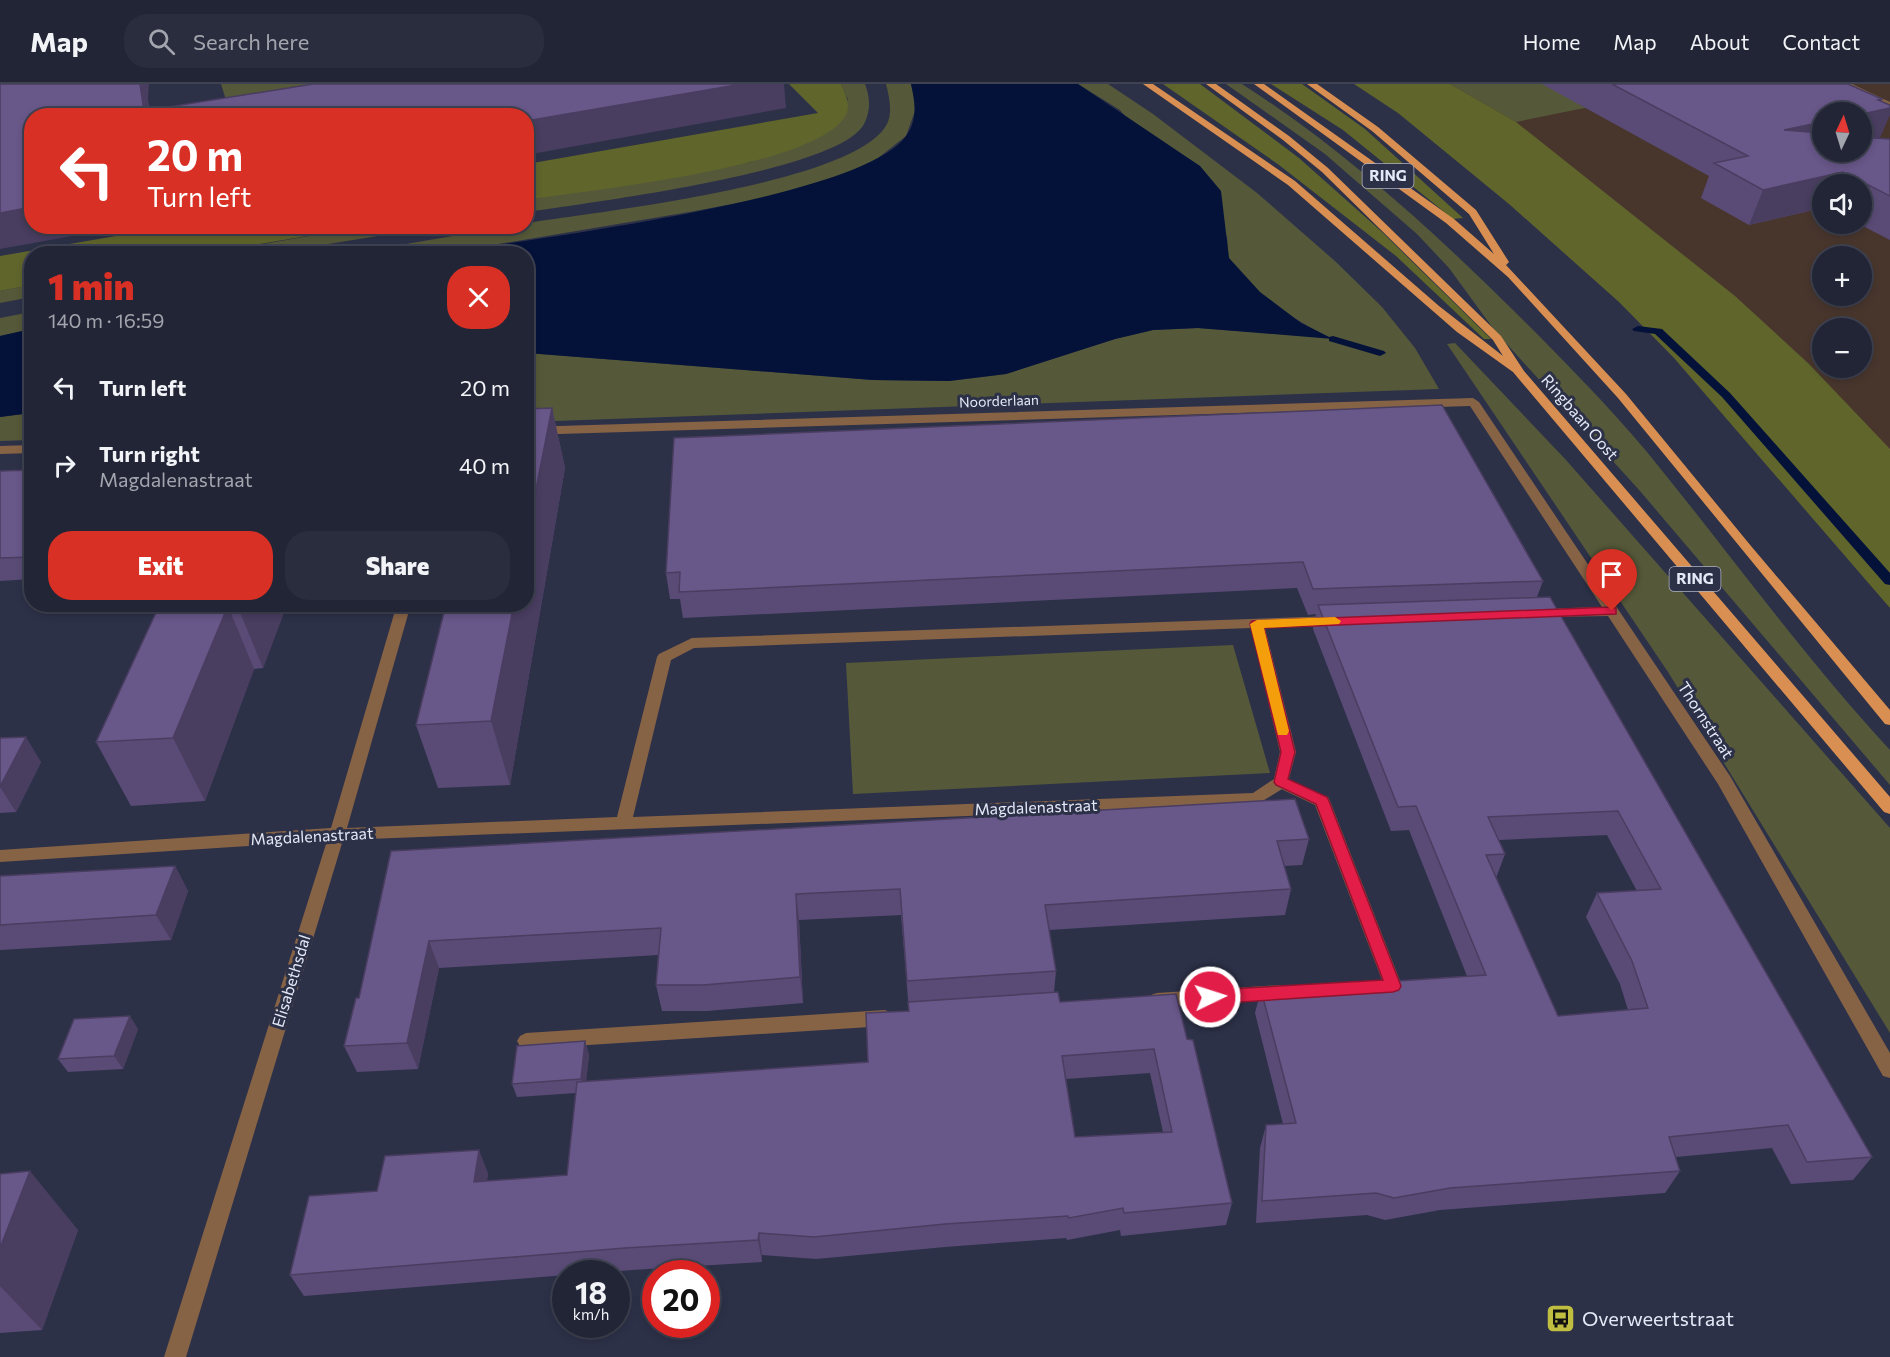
<!DOCTYPE html>
<html lang="en">
<head>
<meta charset="utf-8">
<style>
	:root { --surface:#222536; --page:#2a2d3e; --text:#f1f3f6; --muted:#a2a5ad; --line:#3f4251; --accent:#d93025 }
	body { margin:0; font-family:Commissioner,sans-serif; background:var(--page); color:var(--text); height:100vh; display:flex; flex-direction:column; font-size:22px; white-space:nowrap }
	* { box-sizing:border-box; margin:0 }
	p { font-size:20px; color:var(--muted) }
	.icon { flex:none; width:33px; height:33px; fill:none; stroke:currentColor; stroke-width:2; stroke-linecap:round; stroke-linejoin:round }
	.map { position:relative; flex:1; overflow:hidden }
	.sheet { position:absolute; left:24px; top:162px; width:510px; height:366px; display:flex; flex-direction:column; background:var(--surface); border-radius:24px; box-shadow:0 3px 9px #0003,0 0 0 2px var(--line) }
	.sheet>* { flex:none }
	.hud { position:absolute; left:24px; top:24px; width:510px; height:126px; border-radius:24px; box-shadow:0 3px 9px #0003,0 0 0 2px var(--line); background:#d93025; color:#fff; overflow:hidden }
	.needle { width:39px; rotate:4deg }
	.controls { position:absolute; left:1812px; top:18px; display:grid; gap:12px }
	.controls a { display:grid; place-items:center; width:60px; height:60px; border-radius:50%; background:var(--surface); box-shadow:0 3px 9px #0003,0 0 0 2px var(--line); font-size:30px }
	.speed { position:absolute; left:552px; top:1176px; display:flex; gap:12px; font-size:30px; font-weight:700; text-align:center }
	.speed>* { display:grid; place-content:center; width:78px; height:78px; border-radius:50%; background:var(--surface); box-shadow:0 3px 9px #0003,0 0 0 2px var(--line); line-height:1 }
	.speed small { font-size:15px; font-weight:400 }
	.speed .limit { border:9px solid #d22; background:#fff; color:#111 }
	.pin { position:absolute; display:grid; place-items:center; width:51px; height:51px; color:#fff; margin:-62px -26px; border-radius:50% 50% 50% 0; rotate:-45deg; box-shadow:0 0 6px #0007 }
	.pin .icon { rotate:45deg }
	.me { position:absolute; width:66px; margin:-33px; rotate:86deg; stroke-linejoin:round; filter:drop-shadow(0 0 4px #0008) }
	.turn { display:flex; align-items:center; gap:21px; height:126px; padding:0 24px; font-size:27px }
	.turn .icon { width:78px; height:78px; stroke-width:2.5 }
	.turn b { display:block; font-size:42px; line-height:51px }
	.round { display:grid; place-items:center; flex:none; width:63px; height:63px; border-radius:24px; background:var(--page) }
	.headline { display:flex; align-items:center; justify-content:space-between; height:102px; padding:0 24px }
	h1 { font-size:36px; font-weight:800; line-height:45px; color:var(--accent) }
	.button { display:flex; gap:12px; margin-top:auto; padding:12px 24px }
	.button a { flex:1; height:69px; border-radius:24px; background:var(--accent); color:#fff; font-size:24px; font-weight:800; line-height:69px; text-align:center }
	.button a+a { background:var(--page); color:var(--text) }
	ul { padding:0; list-style:none }
	li { display:flex; align-items:center; gap:18px; height:78px; padding:0 24px }
	li div { flex:1 }
	li b { display:block; font-size:22px }
	li em { font-style:normal }
	header { display:flex; align-items:center; gap:36px; box-sizing:border-box; height:84px; padding:0 30px; background:var(--surface); border-bottom:2px solid var(--line) }
	header strong { font-size:28px }
	nav { display:flex; gap:33px; margin-inline-start:auto; font-size:21px }
	.search { width:420px; height:54px; background:var(--page); display:flex; align-items:center; gap:15px; box-sizing:border-box; padding:0 21px; border-radius:24px; color:var(--muted); font-size:22px }
	.map>svg:first-child { display:block }
</style>
</head>
<body>
<header>
<strong>Map</strong>
<div class="search"><svg class="icon" aria-label="search" viewBox="0 0 24 24"><circle cx="10" cy="10" r="6"/><path d="M15 15l6 6"/></svg>Search here</div>
<nav><a>Home</a><a>Map</a><a>About</a><a>Contact</a></nav>
</header>
<div class="map">
<svg width="1890" height="1273" viewBox="0 0 1890 1273">
	<rect width="100%" height="100%" fill="#2d3148"/>
	<path fill="#48362d" fill-rule="evenodd" d="M1420 0H1890V388ZM1822 28H1862V68H1822ZM1822 100H1862V140H1822ZM1822 172H1862V212H1822ZM1822 244H1862V284H1822Z"/>
	<path fill="#555939" d="M221 0H331L226 16Z
		M841 0H865C870 13 871 26 864 40 839 88 585 119 527 128V116L751 78 848 16Z
		M886 0H911L916 24 906 52 873 78 836 93 763 114 695 127 445 169 348 170 505 143 526 142 527 139C595 128 856 100 887 40 893 28 889 12 886 0Z
		M1078 0H1108L1153 30 1257 109 1336 178 1382 223 1415 264 1439 305 527 338V269L873 296 949 297 1006 290 1115 255 1153 246 1198 244 1331 254C1295 236 1253 211 1230 176 1227 170 1228 160 1227 153L1120 26Z
		M1226 0H1242C1343 65 1430 144 1515 228 1560 273 1606 319 1647 368 1728 467 1803 572 1890 666V701L1640 407 1495 247 1449 184 1417 150 1325 70Z
		M1450 0H1590L1599 21 1516 38Z
		M359 143H434L272 169 208 170Z
		M31 201V213L0 219V207Z
		M31 228V245L0 252V234Z
		M1455 259 1566 376 1890 744V949L1668 588 1447 260Z
		M31 329V356L0 357V333Z
		M1233 561 1270 689 853 710 846 579Z"/>
	<path fill="#60652c" d="M789 0H841C845 9 851 20 846 31 817 84 587 106 527 116V80L818 29Z
		M1163 0H1200L1299 74 1381 147 1491 255H1484L1396 172 1279 81Z
		M1271 0H1302L1365 45 1463 134 1453 135 1343 46Z
		M1354 0H1450L1516 38 1735 212 1809 280 1890 365V524L1674 274 1619 218 1509 120 1398 29Z
		M168 143V142L359 143 208 169 32 170 31 201 0 207V172Z"/>
	<path fill="#04123a" d="M911 0H1078L1200 82 1221 107 1229 174 1260 208 1301 239 1333 255 1198 244 1153 246 1115 255 1006 290 949 297 873 296 527 269 526 170 445 169C530 155 862 115 906 52 918 36 915 18 911 0Z
		M31 245V329L0 333V252Z"/>
	<g fill="none" stroke-linecap="round" stroke-linejoin="round">
		<path fill="#04123a" fill-rule="evenodd" d="M1638 242 1662 245 1730 309 1890 489V501L1885 500 1722 313 1655 250 1634 247 1632 245Z
			M1333 252 1384 267 1386 269 1380 272 1329 257V253Z"/>
		<path fill="#876346" fill-rule="evenodd" d="M1281 692 1328 713 1330 717 1402 902 1399 907 1379 910 1373 908 1370 903 1373 898 1382 896 1315 721 1275 702 1273 698 1275 694Z
			M1280 901 1286 903 1289 908 1286 913 1280 915 1157 923 1151 921 1148 916 1151 911 1157 909Z
			M885 926 891 929 894 934 891 939 885 942 526 965 520 962 517 957 520 952 526 949Z"/>
		<path fill="#876346" fill-rule="evenodd" d="M1841 0H1852L1890 18V24Z
			M1473 314 1479 318 1730 692 1890 969V994L1883 992 1718 700 1608 532 1539 533 1532 529 1539 525 1602 523 1470 322 526 351V343Z
			M32 361V369L0 370V362Z
			M397 520H411L347 744 617 733 657 573 659 570 692 554 1335 532 1342 537 1335 542 1265 544 1296 668 1287 702 1256 721 343 756 186 1273H164L327 757 0 778V766L331 744ZM1251 544 1280 668 1274 695 1253 709 633 733 671 576 694 564Z"/>
		<path fill="#d98f51" fill-rule="evenodd" d="M1143 0H1153L1295 97 1439 222 1503 272 1493 256 1322 88 1283 56 1206 0H1216L1289 52 1328 84 1501 252 1524 287 1890 713V730L1884 728 1513 288 1457 248 1288 101Z
			M1254 0H1264L1454 135 1494 170 1469 130 1372 47 1307 0H1317L1378 43 1476 126 1509 178 1506 181 1626 310 1751 462 1890 626V641L1885 640 1618 314 1508 193 1446 139Z"/>
	</g>
	<path fill="#594b76" fill-rule="evenodd" d="M1542 0H1848L1882 15 1881 17 1880 54 1890 55V156L1859 140H1862V100H1822V124L1749 141 1701 114 1709 92Z
		M552 324 565 384 510 701 438 704 416 641 444 527 442 520H526Z
		M674 354 1543 497 1537 513 1872 1073 1853 1096 1791 1100 1772 1064 1676 1073 1680 1087 1665 1109 1440 1126 1385 1136 1367 1131 1256 1139 1260 1064 1266 1041 1283 1040 1255 929 1261 906 1467 892 1409 746 1391 747 1313 545 1316 530 1308 531 1297 504 683 534 680 515H670L666 489ZM1607 751 1637 807 1597 809 1586 833 1620 900 1628 926 1558 932 1496 794 1505 770 1499 756Z
		M32 386V495L0 497V387Z
		M160 520H287L263 584 254 585 205 717 131 722 96 658Z
		M0 654 41 678 16 728 0 729Z
		M1309 755 1302 781 1284 782 1291 805 1285 831 1049 846 1056 887 1054 908 1060 918 1187 955 1232 1119 1226 1141 1121 1152 1120 1146 1067 1156 1066 1154 945 1163 816 1175 762 1171V1178L632 1186 587 1190H566V1191L304 1212 290 1191 377 1107 488 1089 487 1097 567 1091 576 1009 517 1013 512 1000 585 957 589 971 586 997 868 978 909 927 901 831 799 836 803 919 707 927H662L656 901 658 871 439 884 418 985 357 988 344 962 359 914 391 767ZM1150 989 1163 1048 1075 1053 1066 995Z
		M175 782 188 807 171 856 0 866V792Z
		M138 945 123 985 68 988 58 975Z
		M0 1090 78 1146 42 1246 0 1249Z"/>
	<path fill="#493d60" d="M140 0H149L148 15 151 32 144 27Z
		M742 0H784L786 24 526 71V37Z
		M1882 15 1877 26 1890 24V31L1879 56 1862 60V30L1878 16Z
		M1822 38V68L1784 46Z
		M1843 88 1837 100H1822V124L1749 141 1763 106Z
		M32 123V142H128L0 165V129Z
		M552 324 565 384 510 701 491 637 514 520H526V456Z
		M237 520H287L263 584 237 521Z
		M228 522 254 585 205 717 173 654Z
		M26 653 41 678 16 728 0 703Z
		M175 782 188 807 171 856 156 831Z
		M796 810 799 836 803 919 800 893Z
		M429 857 439 884 418 985 407 959Z
		M130 932 138 945 123 985 114 972Z
		M585 957 589 971 585 1008 581 995Z
		M479 1066 488 1089 483 1121 474 1098Z
		M30 1087 78 1146 42 1246 0 1202V1164Z
		M759 1149 762 1171V1178L758 1156Z"/>
	<path fill="#685789" stroke="#493d60" stroke-width="1.5" fill-rule="evenodd" d="M0 0H140L144 27 313 0H742L526 37V32H32V123L0 129Z
		M1612 0H1848L1882 15 1878 16 1890 21V24L1862 30V28H1822V38L1784 46 1822 49V68H1862V47L1872 45 1874 54 1890 55V112L1843 88 1763 106 1714 79 1748 72Z
		M1442 321 1543 497 1313 505 1303 478 679 508 680 488 666 489 674 354Z
		M552 324 526 456V325Z
		M32 386V473L0 474V387Z
		M1550 513 1872 1073 1807 1078 1788 1041 1669 1053 1680 1087 1450 1104 1394 1114 1376 1109 1262 1117 1266 1041 1296 1039 1261 906 1486 891 1416 722 1398 723 1318 521ZM1618 727 1661 805 1597 809 1632 877 1648 924 1558 932 1486 771 1505 770 1488 733Z
		M160 520H237L228 522 173 654 96 658Z
		M446 520H514L491 637 416 641Z
		M26 653 0 703V654Z
		M1295 715 1309 755 1277 757 1291 805 1045 821 1056 887 907 897 900 805 796 810 800 893 703 901H656L661 844 429 857 407 959 344 962 356 914H359L391 767Z
		M175 782 156 831 0 841V792Z
		M1058 908 1060 918 1176 910 1187 955 1193 956 1232 1119 1124 1129 1123 1124 1069 1134 1068 1132 945 1140 814 1153 759 1149 758 1156 625 1164 290 1191 309 1112 377 1107 385 1072 479 1066 474 1098 567 1091 577 998 868 978 866 929 909 927 908 918ZM1154 965 1172 1048 1075 1053 1062 972Z
		M130 932 114 972 58 975 74 935Z
		M585 957 581 995 512 1000 517 962Z
		M30 1087 0 1164V1090Z"/>
	<path fill="#e11d48" stroke="#92132f" stroke-width="1.5" d="M1612 523 1616 524V530L1264 544 1295 668 1288 695 1327 713 1329 717 1401 902 1399 906 1393 908 1210 920 1204 918 1201 913 1204 908 1210 906 1383 896 1316 720 1276 701 1274 698 1281 668 1250 540 1252 537Z"/>
	<path fill="#f59e0b" d="M1335 533 1341 537 1339 540 1264 544 1289 647 1287 651H1278L1250 540 1257 536Z"/>
	<defs>
		<symbol id="bus-square" viewBox="-11 -11 22 22"><rect x="-9" y="-9" width="18" height="18" rx="4" fill="#c0be41" stroke="#2d3148"/><path d="M-5-6H5V4H4V6H2V4H-2V6H-4V4H-5ZM-3.5-4V0h7V-4ZM-3.5 1.2v1.5H-2V1.2ZM2 1.2v1.5H3.5V1.2Z" fill="#111"/></symbol>
	</defs>
	<g fill-rule="evenodd">
		<use href="#bus-square" x="1544" y="1218" width="33" height="33"/>
	</g>
	<g text-anchor="middle" stroke-width="6" stroke-linejoin="round" paint-order="stroke">
		<g font-size="14" fill="#e5e9f7" stroke="#2d3148">
			<text transform="translate(999 317) rotate(-2)" y="5">Noorderlaan</text>
		</g>
		<g fill="#2d3148" stroke="#aeb2c2" stroke-width="1.5">
			<rect x="1362.5" y="80" width="51" height="24" rx="4.5"/>
			<rect x="1669.5" y="483" width="51" height="24" rx="4.5"/>
		</g>
		<g font-size="15" font-weight="bold" fill="#e5e9f7">
			<text x="1388" y="97">RING</text>
			<text x="1695" y="500">RING</text>
		</g>
		<g font-size="16" fill="#e5e9f7" stroke="#2d3148">
			<text transform="translate(1580 333) rotate(49)" y="6">Ringbaan Oost</text>
			<text transform="translate(1706 636) rotate(57)" y="6">Thornstraat</text>
			<text transform="translate(1036 723) rotate(-2)" y="6">Magdalenastraat</text>
			<text transform="translate(312 752) rotate(-3)" y="6">Magdalenastraat</text>
			<text transform="translate(291 897) rotate(-73)" y="6">Elisabethsdal</text>
		</g>
		<g font-size="20" fill="#e5e9f7" stroke="#2d3148" text-anchor="start">
			<text x="1582" y="1242">Overweertstraat</text>
		</g>
	</g>
</svg>
<div class="controls">
<a><svg class="needle" viewBox="-14 -14 28 28"><path d="M0-13l5 13h-10z" fill="#e53935"/><path d="M0 13l5-13h-10z" fill="#a2a5ad"/></svg></a>
<a><svg class="icon" aria-label="sound" viewBox="0 0 24 24"><path d="M4 9h4l5-4v14l-5-4H4zM17 9q2 3 0 6"/></svg></a>
<a>+</a>
<a>−</a>
</div>
<div class="speed"><div>18<small>km/h</small></div><div class="limit">20</div></div>
<div class="pin" style="left:1612px;top:527px;background:#d93025"><svg class="icon" aria-label="arrive" viewBox="0 0 24 24"><path d="M6 21V4h12l-3 4 3 4H6"/></svg></div>
<svg class="me" style="left:1210px;top:913px" viewBox="-20 -20 40 40"><circle r="17" fill="#e11d48" stroke="#fff" stroke-width="3"/><path d="M0-11L8 9 0 5-8 9z" fill="#fff"/></svg>
<div class="hud">
<div class="turn"><svg class="icon" aria-label="left" viewBox="0 0 24 24"><path d="M17 20v-9H6M10 6l-5 5 5 5"/></svg><div><b>20 m</b>Turn left</div></div>
</div>
<section class="sheet">
<div class="headline"><div><h1>1 min</h1><p>140 m · 16:59</p></div><a class="round" style="background:#d93025;color:#fff"><svg class="icon" aria-label="close" viewBox="0 0 24 24"><path d="M6 6l12 12M18 6L6 18"/></svg></a></div>
<ul>
<li><svg class="icon" aria-label="left" viewBox="0 0 24 24"><path d="M17 20v-9H6M10 6l-5 5 5 5"/></svg><div><b>Turn left</b></div><em>20 m</em></li>
<li><svg class="icon" aria-label="right" viewBox="0 0 24 24"><path d="M7 20v-9h11M14 6l5 5-5 5"/></svg><div><b>Turn right</b><p>Magdalenastraat</p></div><em>40 m</em></li>
</ul>
<div class="button"><a>Exit</a><a>Share</a></div>
</section>
</div>
</body>
</html>
